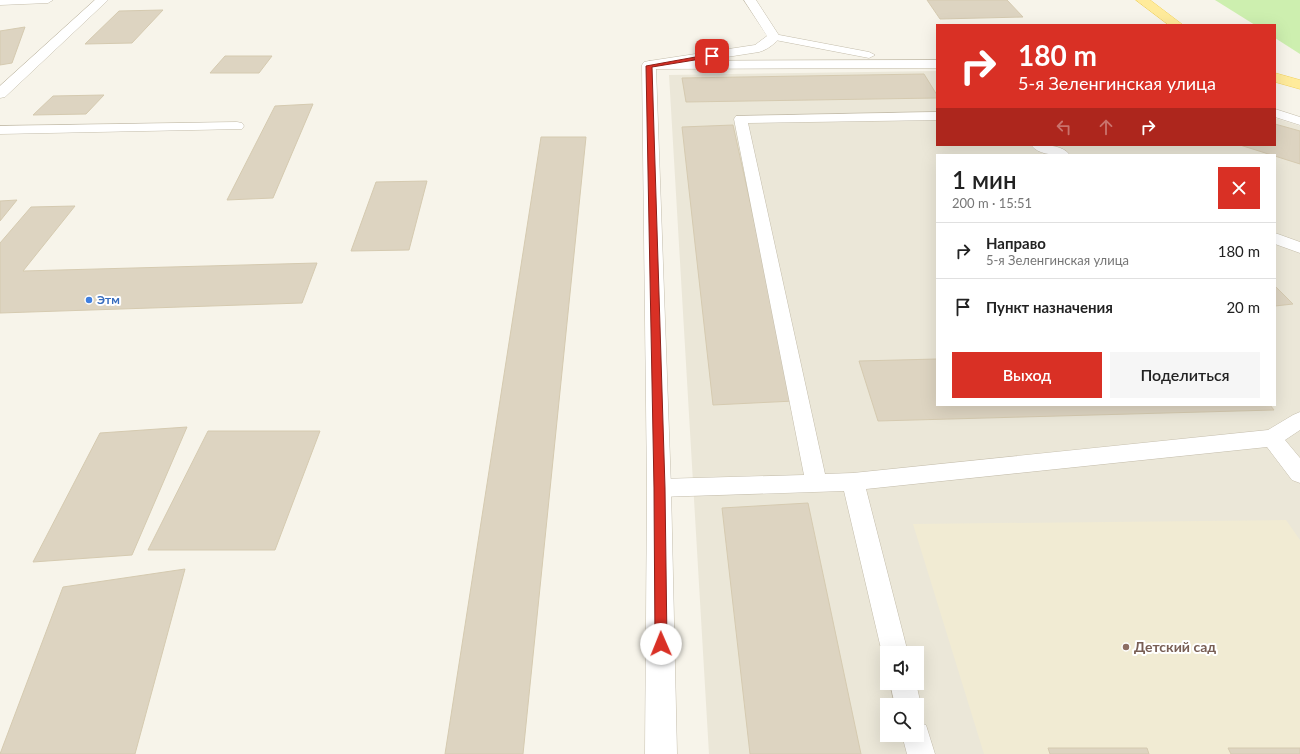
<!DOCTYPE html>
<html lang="ru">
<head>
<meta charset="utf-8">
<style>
	:root { --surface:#fff; --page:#f6f6f6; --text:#222; --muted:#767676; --line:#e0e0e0; --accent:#d93025 }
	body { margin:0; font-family:Lato,sans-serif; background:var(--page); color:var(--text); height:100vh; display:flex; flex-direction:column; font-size:15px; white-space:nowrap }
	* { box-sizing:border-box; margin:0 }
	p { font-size:13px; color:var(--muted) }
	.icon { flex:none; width:22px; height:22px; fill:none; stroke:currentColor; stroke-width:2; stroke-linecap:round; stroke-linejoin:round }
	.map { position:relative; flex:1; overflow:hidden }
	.drawer { position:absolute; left:936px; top:154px; width:340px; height:252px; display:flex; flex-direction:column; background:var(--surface); border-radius:0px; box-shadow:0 4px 16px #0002 }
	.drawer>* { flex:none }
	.guide { position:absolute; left:936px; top:24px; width:340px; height:122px; border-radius:0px; box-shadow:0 4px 16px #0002; background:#d93025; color:#fff; overflow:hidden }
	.tools { position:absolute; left:880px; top:646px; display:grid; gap:8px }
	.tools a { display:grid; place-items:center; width:44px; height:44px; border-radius:0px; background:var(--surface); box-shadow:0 4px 16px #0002; font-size:20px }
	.pin { position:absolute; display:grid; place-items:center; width:34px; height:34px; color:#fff; margin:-17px; border-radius:8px; box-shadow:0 2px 6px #0006 }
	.me { position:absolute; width:44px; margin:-22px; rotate:359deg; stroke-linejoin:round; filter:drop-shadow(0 0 3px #0008) }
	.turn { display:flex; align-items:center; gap:14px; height:84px; padding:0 16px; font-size:18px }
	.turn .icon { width:52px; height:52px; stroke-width:2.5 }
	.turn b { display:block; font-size:28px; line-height:34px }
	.lanes { display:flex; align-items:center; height:38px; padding:0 16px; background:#0003; justify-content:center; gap:20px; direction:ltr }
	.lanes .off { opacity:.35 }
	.round { display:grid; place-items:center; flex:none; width:42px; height:42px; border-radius:0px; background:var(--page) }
	.head { display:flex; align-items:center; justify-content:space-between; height:68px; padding:0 16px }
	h1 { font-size:24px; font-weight:600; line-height:30px }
	.button { display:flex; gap:8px; margin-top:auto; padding:8px 16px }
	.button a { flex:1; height:46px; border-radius:0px; background:var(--accent); color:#fff; font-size:16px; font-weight:600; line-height:46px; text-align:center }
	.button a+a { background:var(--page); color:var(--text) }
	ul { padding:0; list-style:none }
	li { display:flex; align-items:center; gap:12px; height:56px; padding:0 16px; border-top:1px solid var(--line) }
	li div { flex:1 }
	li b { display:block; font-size:15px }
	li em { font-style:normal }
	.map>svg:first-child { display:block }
</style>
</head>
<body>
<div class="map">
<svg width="1300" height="754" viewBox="0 0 1300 754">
	<rect width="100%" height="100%" fill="#f7f4ea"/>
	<path fill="#ebe7d8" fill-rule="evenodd" d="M937 71V145H1275V118L1300 126V754H709L669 75ZM937 155H1275V405H937ZM887 653H917V683H887ZM887 705H917V735H887Z"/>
	<path fill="#f1ebd3" d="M1286 520 1300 540V754H984L913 524Z"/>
	<path fill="#cdefaf" d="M1215 0H1300V54L1275 38V25H1255Z"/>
	<path fill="#ddd4c1" stroke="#d5cab0" d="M927 0H1007L1023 17 940 19Z
		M163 10 132 43 85 44 119 11Z
		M25 27 12 63 0 65V31Z
		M225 56H272L259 73H210Z
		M924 74 937 95V98L686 102 682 78Z
		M104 95 86 114 33 115 53 96Z
		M313 104 273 198 227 200 275 106Z
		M1275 124 1300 131V164L1240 145H1275Z
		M733 125 794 401 713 405 682 127Z
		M541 137H586L523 754H445Z
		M427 181 409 250 351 251 376 182Z
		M17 200 0 221V201Z
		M75 206 23 271 317 263 302 303 0 313V243L31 207Z
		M1275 286 1293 304 1275 306Z
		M937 359V405H1270L1274 410 878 421 859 361Z
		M187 427 132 555 33 562 100 433Z
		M208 431H320L275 550H148Z
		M808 503 861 754H750L722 508Z
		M185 569 135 754H0L63 587Z
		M1048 748H1147L1149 754H1050Z
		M1228 748H1300V754H1231Z"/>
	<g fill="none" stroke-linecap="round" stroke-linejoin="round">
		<defs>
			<path id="service" d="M0 0H53L48 3 0 5Z
				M774 34 869 52 875 55 869 58 770 39 768 37 770 35Z
				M937 60V68L649 69 643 65 649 61Z
				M1275 109 1300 117V125L1275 117Z
				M937 112V120L748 123 825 474 853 473 1268 430 1293 415 1300 412V430L1285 440 1300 458V483L1292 480 1267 447 866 489 908 653H887V662L882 653 844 491 659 497 651 494 648 488 651 482 659 479 804 475 734 119 736 116Z
				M237 122 242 123 244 126 242 129 0 134V126Z
				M1031 145C1043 145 1062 144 1070 155 1058 155 1039 156 1031 145Z
				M1275 233 1300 242V253L1275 244Z
				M890 683H916L921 705 917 714V705H895Z
				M917 722 926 725 935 754H907L902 735H917Z"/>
			<path id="minor" d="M95 0H108L5 97 0 98V86Z
				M744 0H756L780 37C776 43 767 50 759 52L656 68 671 488 677 754H645L647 488 642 65 644 62 649 61 755 45 767 36Z"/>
			<path id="primary" d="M1136 0H1150L1183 25H1169Z
				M1275 73 1300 80V89L1275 82Z"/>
		</defs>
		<use href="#service" stroke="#c4bdab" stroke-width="1"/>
		<use href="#minor" stroke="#c4bdab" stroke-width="1"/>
		<use href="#primary" stroke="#f1d15d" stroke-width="1"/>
		<use href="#service" fill="#fff" fill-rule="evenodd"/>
		<use href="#minor" fill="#fff" fill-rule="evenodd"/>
		<use href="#primary" fill="#ffeb9b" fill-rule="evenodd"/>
	</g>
	<path fill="#d93025" stroke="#8d1f18" d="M712 54 713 57 652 67 665 488 667 644 665 648 661 650 656 648 655 644 654 488 646 66Z"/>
	<circle fill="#3f7fe0" stroke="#fff" stroke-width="1.5" cx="89" cy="300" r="4"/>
	<circle fill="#8d6e63" stroke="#fff" stroke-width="1.5" cx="1126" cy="647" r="4"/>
	<g text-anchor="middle" stroke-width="4" stroke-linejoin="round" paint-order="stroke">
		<g font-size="12" font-weight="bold" fill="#366cbe" stroke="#fff" text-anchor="start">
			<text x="97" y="304">Этм</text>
		</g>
		<g font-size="14" font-weight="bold" fill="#785e54" stroke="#fff" text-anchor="start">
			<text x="1134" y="652">Детский сад</text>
		</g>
	</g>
</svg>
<div class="tools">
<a><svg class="icon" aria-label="sound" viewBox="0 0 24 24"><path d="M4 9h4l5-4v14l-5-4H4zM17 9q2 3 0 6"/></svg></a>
<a><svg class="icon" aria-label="search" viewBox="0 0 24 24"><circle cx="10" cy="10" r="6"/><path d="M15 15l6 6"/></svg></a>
</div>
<div class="pin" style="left:712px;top:56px;background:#d93025"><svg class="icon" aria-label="arrive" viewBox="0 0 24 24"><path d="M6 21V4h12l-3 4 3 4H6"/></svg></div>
<svg class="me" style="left:661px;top:644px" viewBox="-20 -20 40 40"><circle r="19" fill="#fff"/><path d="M0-13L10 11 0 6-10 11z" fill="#d93025"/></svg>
<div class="guide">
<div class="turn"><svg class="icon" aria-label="right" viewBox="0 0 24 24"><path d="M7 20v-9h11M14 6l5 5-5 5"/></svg><div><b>180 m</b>5-я Зеленгинская улица</div></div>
<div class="lanes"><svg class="icon off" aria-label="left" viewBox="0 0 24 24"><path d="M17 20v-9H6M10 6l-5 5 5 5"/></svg><svg class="icon off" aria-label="ahead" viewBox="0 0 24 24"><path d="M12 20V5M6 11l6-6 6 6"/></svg><svg class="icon" aria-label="right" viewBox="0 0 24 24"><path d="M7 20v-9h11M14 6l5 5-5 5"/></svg></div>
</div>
<section class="drawer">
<div class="head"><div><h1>1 мин</h1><p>200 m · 15:51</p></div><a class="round" style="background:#d93025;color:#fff"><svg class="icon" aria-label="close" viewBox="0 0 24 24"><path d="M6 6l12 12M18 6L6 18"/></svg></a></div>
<ul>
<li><svg class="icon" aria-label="right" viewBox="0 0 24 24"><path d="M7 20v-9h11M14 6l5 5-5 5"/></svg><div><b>Направо</b><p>5-я Зеленгинская улица</p></div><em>180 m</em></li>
<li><svg class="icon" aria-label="arrive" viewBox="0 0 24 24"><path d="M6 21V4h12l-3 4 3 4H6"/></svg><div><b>Пункт назначения</b></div><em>20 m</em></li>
</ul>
<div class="button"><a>Выход</a><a>Поделиться</a></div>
</section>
</div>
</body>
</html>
